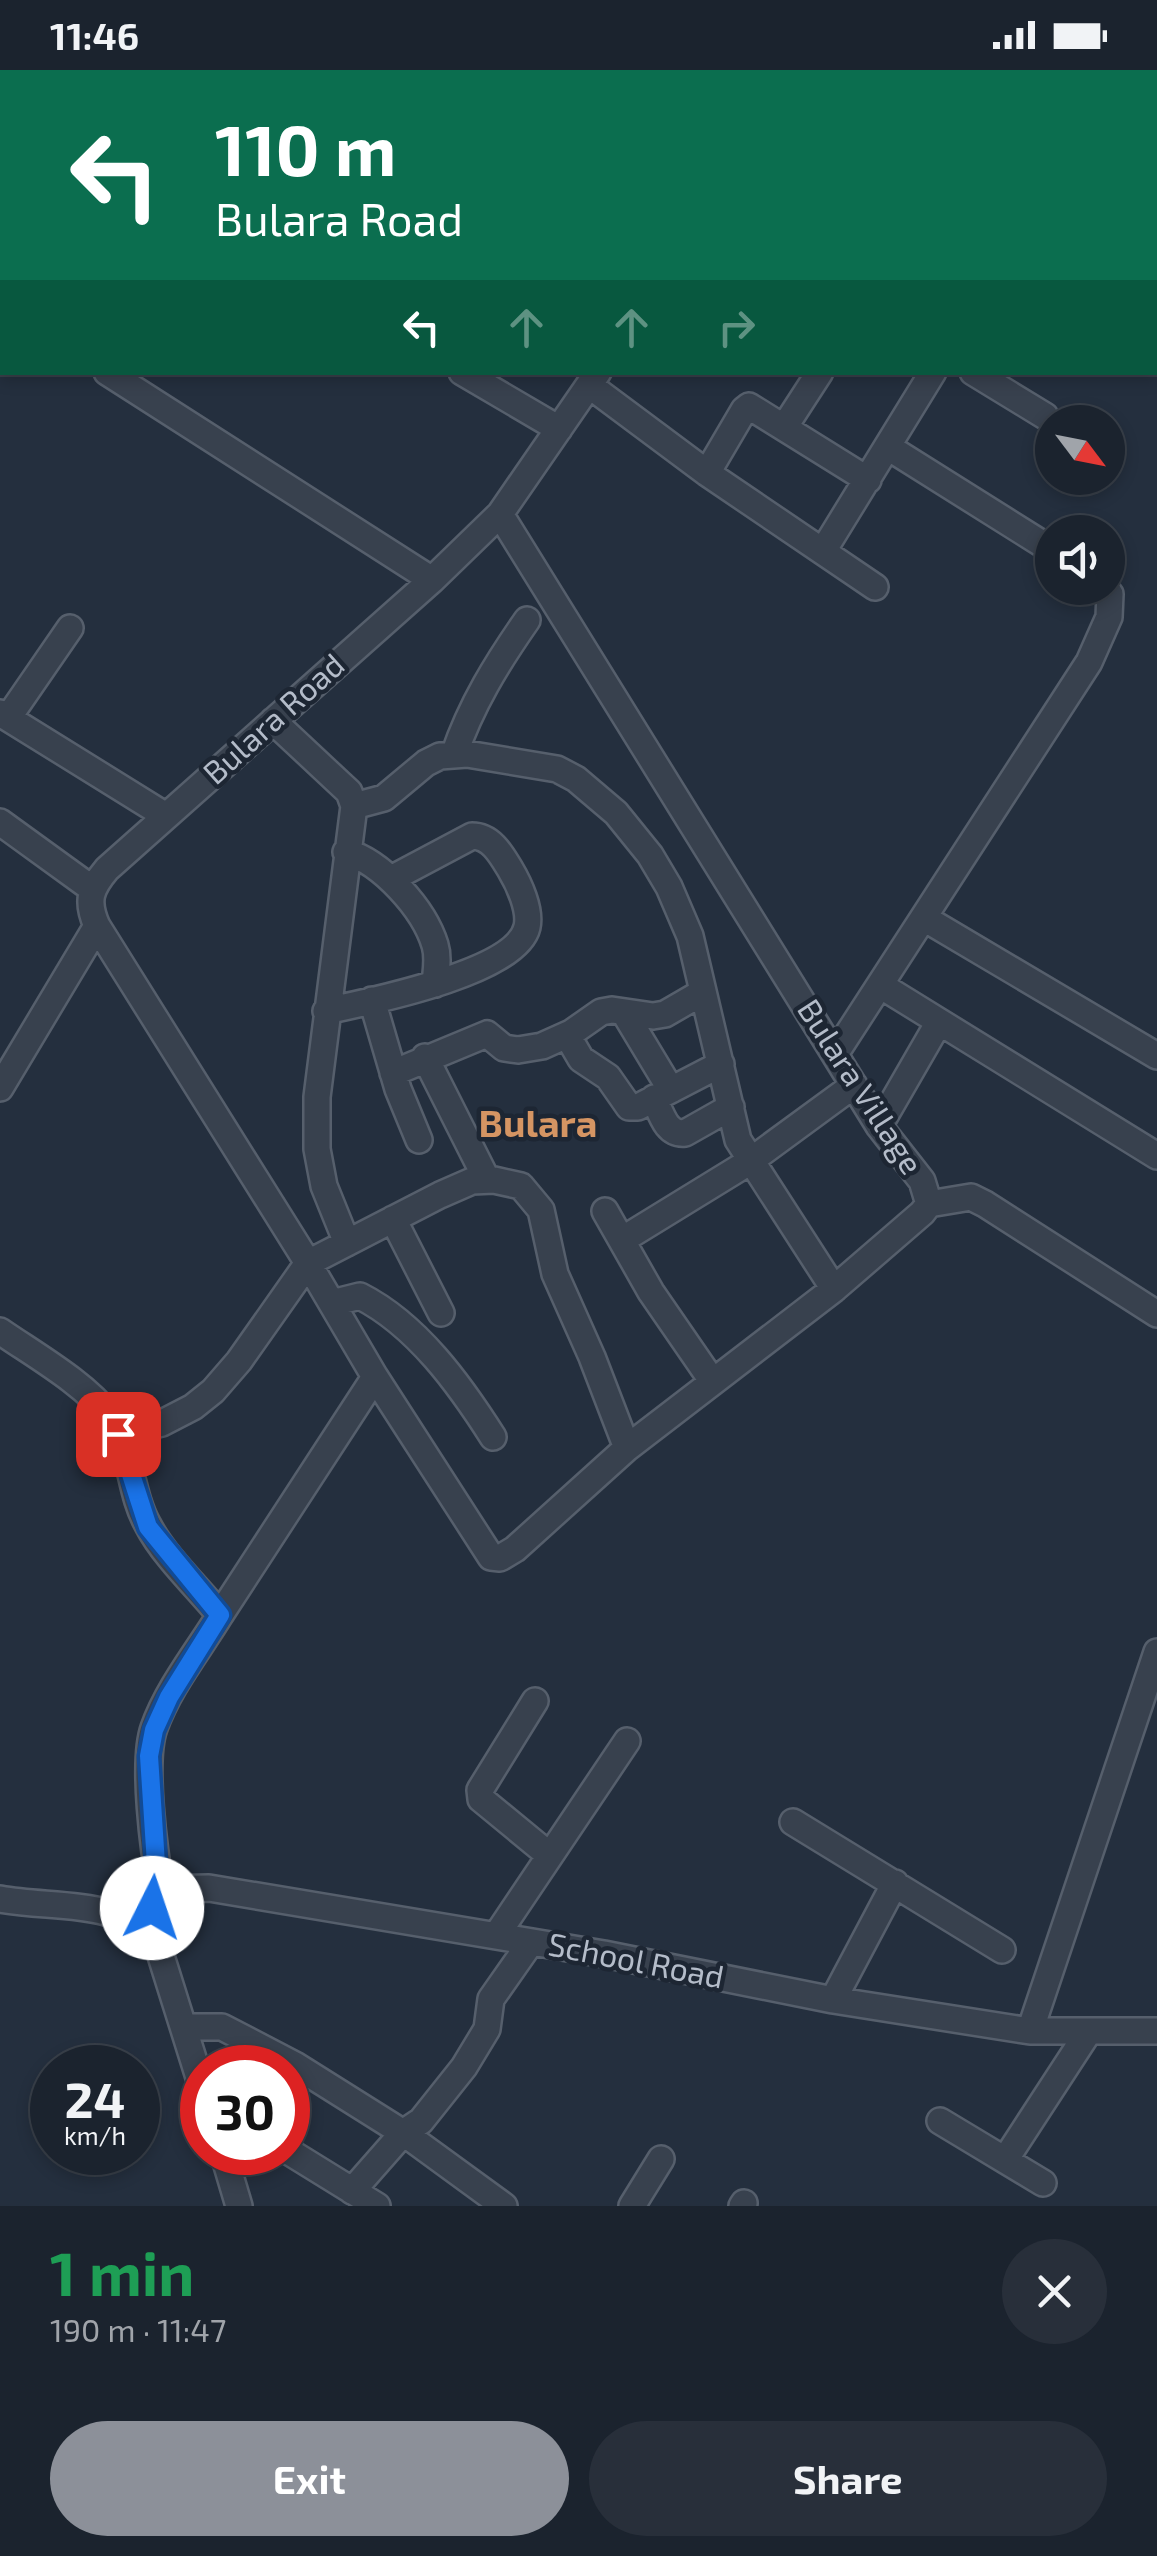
<!DOCTYPE html>
<html lang="en">
<head>
<meta charset="utf-8">
<style>
	:root { --surface:#1b232e; --page:#282f3a; --text:#f1f3f6; --muted:#a0a4aa; --line:#39404a; --accent:#8c9099 }
	body { margin:0; font-family:"Exo 2",sans-serif; background:var(--page); color:var(--text); height:100vh; display:flex; flex-direction:column; font-size:38px; white-space:nowrap }
	* { box-sizing:border-box; margin:0 }
	p { font-size:32px; color:var(--muted) }
	.icon { flex:none; width:55px; height:55px; fill:none; stroke:currentColor; stroke-width:2; stroke-linecap:round; stroke-linejoin:round }
	.map { position:relative; height:2136px; overflow:hidden }
	.sheet { display:flex; flex-direction:column; background:var(--surface); flex:1 }
	.sheet>* { flex:none }
	.top-card { position:absolute; left:0px; top:0px; width:1158px; height:305px; box-shadow:0 5px 15px #0003,0 0 0 2px var(--line); background:#0b6e4f; color:#fff; overflow:hidden }
	.needle { width:65px; rotate:122deg }
	.tools { position:absolute; left:1035px; top:335px; display:grid; gap:20px }
	.tools a { display:grid; place-items:center; width:90px; height:90px; border-radius:50%; background:var(--surface); box-shadow:0 5px 15px #0003,0 0 0 2px var(--line); font-size:50px }
	.speed { position:absolute; left:30px; top:1975px; display:flex; gap:20px; font-size:50px; font-weight:700; text-align:center }
	.speed>* { display:grid; place-content:center; width:130px; height:130px; border-radius:50%; background:var(--surface); box-shadow:0 5px 15px #0003,0 0 0 2px var(--line); line-height:1 }
	.speed small { font-size:25px; font-weight:400 }
	.speed .limit { border:15px solid #d22; background:#fff; color:#111 }
	.pin { position:absolute; display:grid; place-items:center; width:85px; height:85px; color:#fff; margin:-42px; border-radius:20px; box-shadow:0 5px 15px #0006 }
	.me { position:absolute; width:110px; margin:-55px; rotate:4deg; stroke-linejoin:round; filter:drop-shadow(0 0 8px #0008) }
	.turn { display:flex; align-items:center; gap:35px; height:210px; padding:0 50px; font-size:45px }
	.turn .icon { width:130px; height:130px; stroke-width:2.5 }
	.turn b { display:block; font-size:70px; line-height:85px }
	.lanes { display:flex; align-items:center; height:95px; padding:0 50px; background:#0003; justify-content:center; gap:50px; direction:ltr }
	.lanes .off { opacity:.35 }
	.round { display:grid; place-items:center; flex:none; width:105px; height:105px; border-radius:52px; background:var(--page) }
	.headline { display:flex; align-items:center; justify-content:space-between; height:170px; padding:0 50px }
	h1 { font-size:60px; font-weight:700; line-height:75px; color:#1e9e55 }
	.cta { display:flex; gap:20px; margin-top:auto; padding:20px 50px }
	.cta a { flex:1; height:115px; border-radius:60px; background:var(--accent); color:#fff; font-size:40px; font-weight:700; line-height:115px; text-align:center }
	.cta a+a { background:var(--page); color:var(--text) }
	.status { display:flex; justify-content:space-between; align-items:center; height:70px; padding:0 50px; background:var(--surface); direction:ltr }
	.status svg { height:28px; fill:currentColor }
	.map>svg:first-child { display:block }
</style>
</head>
<body>
<div class="status"><b>11:46</b><svg viewBox="0 0 49 12"><path d="M0 12V9h3v3zM5 12V6h3v6zM10 12V3h3v9zM15 12V0h3v12zM26 1h20v11H26zM47 4h2v5h-2z"/></svg></div>
<div class="map">
<svg width="1157" height="2136" viewBox="0 0 1157 2136">
	<rect width="100%" height="100%" fill="#242f3e"/>
	<g fill="none" stroke-linecap="round" stroke-linejoin="round">
		<defs>
			<path id="minor" d="M802 2 803 0
				M0 165 2 161
				M1155 227 1157 228
				M0 233 2 235
				M107 302 432 510
				M462 302 559 359
				M973 302 1045 346
				M589 315 707 403 875 517
				M785 356 820 302
				M888 377 1052 480
				M707 403 744 340 749 336 868 410
				M823 481 933 302
				M0 643 166 746
				M8 648 70 558
				M273 651 349 722 354 736 317 1027V1079L324 1116 347 1173
				M454 685C471 635 497 593 527 550
				M354 736 384 728 426 693 440 686 467 684 557 699 576 709 616 743 650 785 669 817 690 866 738 1070 834 1219
				M0 752 91 818
				M346 782C382 792 424 839 435 875 439 888 436 901 435 914
				M924 848 1157 986
				M97 856 308 1193 375 1307 491 1487 500 1488 515 1479 627 1378 834 1219 922 1143 929 1134 922 1111 879 1056 500 444
				M880 915 1157 1086
				M372 930 398 1019 419 1070
				M326 941C367 932 516 903 527 857 531 840 519 814 510 799 501 784 491 766 472 766L391 809
				M624 942 671 1020
				M567 965 581 989 608 1007 629 1037H638L721 994
				M835 984 1089 592 1109 547 1110 524 1105 518
				M425 987 487 1110
				M393 1003 487 964 504 978 518 980 542 976 571 963 601 942 612 940 653 946 665 944 703 922
				M0 1018 97 856C86 831 90 819 107 799L432 510 500 444 598 302
				M654 1028C661 1043 666 1065 685 1063L731 1037
				M879 1056 939 952
				M929 1134 971 1127 985 1134 1157 1244
				M605 1141 651 1222 713 1312
				M393 1149 441 1243
				M622 1170 749 1092 854 1015
				M332 1233 360 1226C417 1255 460 1315 493 1367
				M0 1261C33 1284 86 1314 109 1346 132 1378 129 1422 148 1455 164 1486 198 1518 220 1545 198 1581 168 1618 154 1658 142 1692 154 1783 161 1819
				M118 1364 162 1353 193 1337 213 1321 239 1291 308 1193 440 1125 472 1111 494 1110 521 1116 541 1140 555 1204 592 1287 627 1378
				M220 1545 375 1307
				M535 1631 480 1720 481 1729 549 1785
				M793 1752 1002 1880
				M0 1829C53 1839 115 1828 156 1870L202 2017
				M148 1863 152 1838 161 1819 209 1818 604 1884 833 1930 1030 1961H1157
				M496 1866 627 1671
				M833 1930 895 1813
				M184 1957H222L295 1995 408 2066 504 2136
				M1030 1961 1157 1582
				M940 2051 1043 2113
				M288 2081 377 2136
				M223 2082 239 2136
				M1005 2090 1089 1961
				M352 2121 403 2063 421 2051 464 1997 487 1959 491 1929 531 1872
				M632 2136 661 2089
				M742 2136 744 2133"/>
		</defs>
		<use href="#minor" stroke="#565f6c" stroke-width="30"/>
		<use href="#minor" stroke="#38414e" stroke-width="25"/>
	</g>
	<g fill="none" stroke-linecap="round" stroke-linejoin="round">
		<defs>
			<path id="route" d="M118 1364 148 1457 220 1545 169 1627 154 1660 149 1686 156 1794 162 1819 152 1838"/>
		</defs>
		<use href="#route" stroke="#114b97" stroke-width="25"/>
		<use href="#route" stroke="#1a73e8" stroke-width="18"/>
	</g>
	<g text-anchor="middle" stroke-width="9" stroke-linejoin="round" paint-order="stroke">
		<g font-size="32" fill="#b4bcc9" stroke="#1d2633">
			<text transform="translate(274 649) rotate(-42)" y="11">Bulara Road</text>
			<text transform="translate(860 1017) rotate(57)" y="11">Bulara Village</text>
			<text transform="translate(636 1891) rotate(11)" y="11">School Road</text>
		</g>
		<g font-size="38" font-weight="bold" fill="#d59563" stroke="#1d2633">
			<text x="538" y="1067">Bulara</text>
		</g>
	</g>
</svg>
<div class="tools">
<a><svg class="needle" viewBox="-14 -14 28 28"><path d="M0-13l5 13h-10z" fill="#e53935"/><path d="M0 13l5-13h-10z" fill="#a0a4aa"/></svg></a>
<a><svg class="icon" aria-label="sound" viewBox="0 0 24 24"><path d="M4 9h4l5-4v14l-5-4H4zM17 9q2 3 0 6"/></svg></a>
</div>
<div class="speed"><div>24<small>km/h</small></div><div class="limit">30</div></div>
<div class="pin" style="left:118px;top:1364px;background:#d93025"><svg class="icon" aria-label="arrive" viewBox="0 0 24 24"><path d="M6 21V4h12l-3 4 3 4H6"/></svg></div>
<svg class="me" style="left:152px;top:1838px" viewBox="-20 -20 40 40"><circle r="19" fill="#fff"/><path d="M0-13L10 11 0 6-10 11z" fill="#1a73e8"/></svg>
<div class="top-card">
<div class="turn"><svg class="icon" aria-label="left" viewBox="0 0 24 24"><path d="M17 20v-9H6M10 6l-5 5 5 5"/></svg><div><b>110 m</b>Bulara Road</div></div>
<div class="lanes"><svg class="icon" aria-label="left" viewBox="0 0 24 24"><path d="M17 20v-9H6M10 6l-5 5 5 5"/></svg><svg class="icon off" aria-label="ahead" viewBox="0 0 24 24"><path d="M12 20V5M6 11l6-6 6 6"/></svg><svg class="icon off" aria-label="ahead" viewBox="0 0 24 24"><path d="M12 20V5M6 11l6-6 6 6"/></svg><svg class="icon off" aria-label="right" viewBox="0 0 24 24"><path d="M7 20v-9h11M14 6l5 5-5 5"/></svg></div>
</div>
</div>
<section class="sheet">
<div class="headline"><div><h1>1 min</h1><p>190 m · 11:47</p></div><a class="round"><svg class="icon" aria-label="close" viewBox="0 0 24 24"><path d="M6 6l12 12M18 6L6 18"/></svg></a></div>
<div class="cta"><a>Exit</a><a>Share</a></div>
</section>
</body>
</html>
